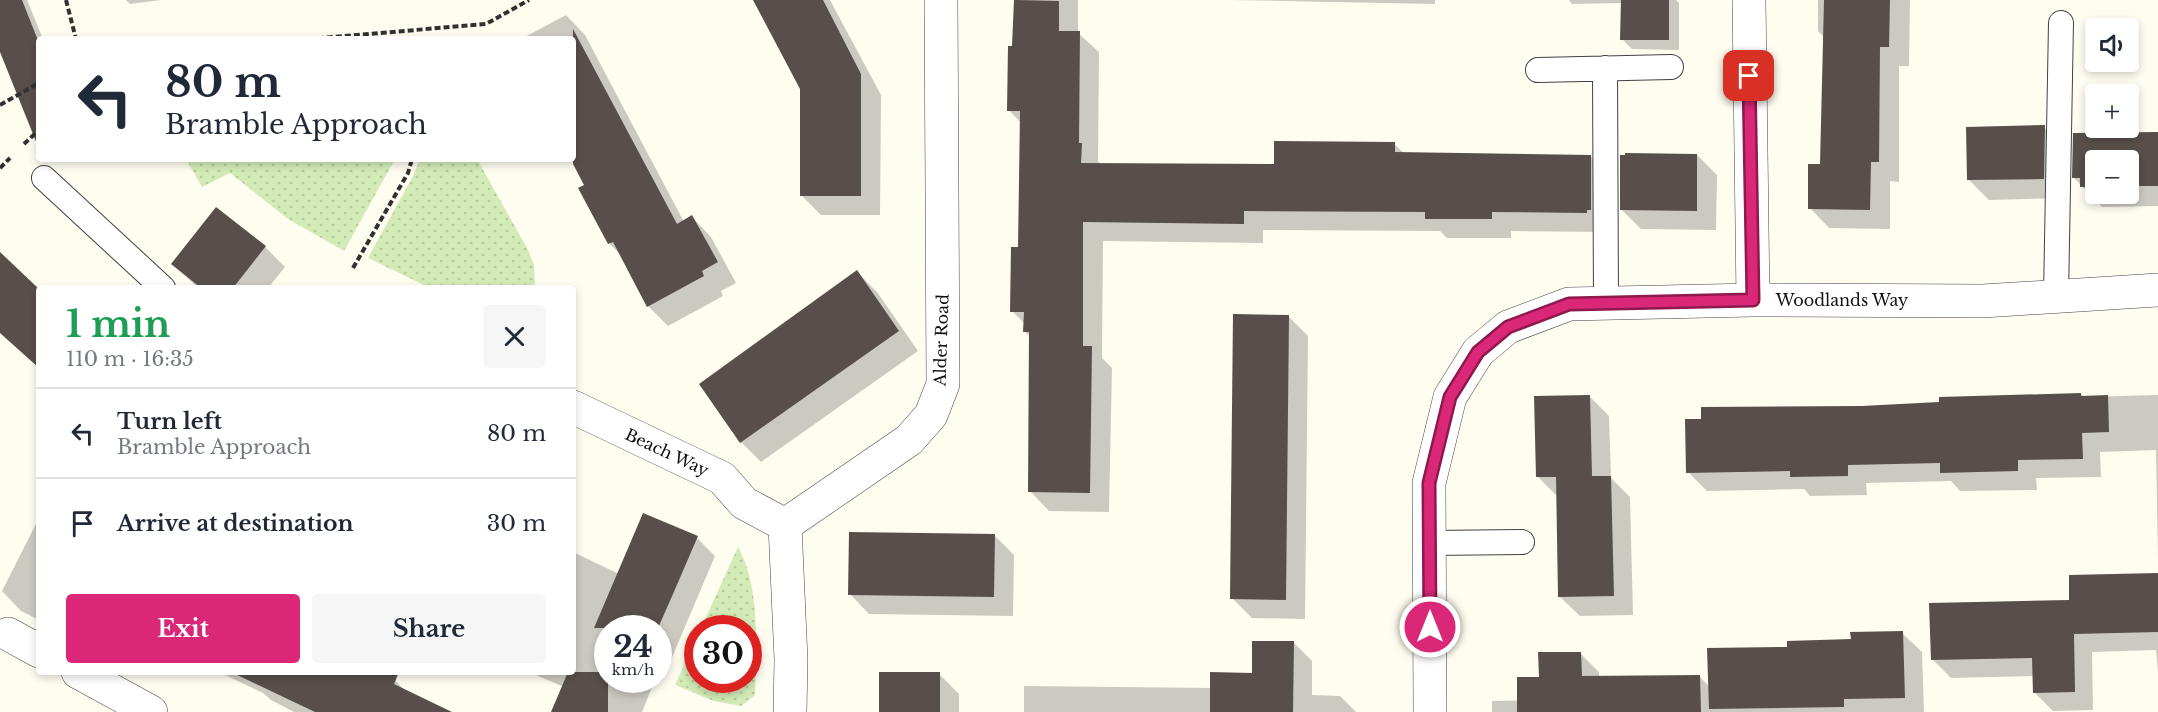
<!DOCTYPE html>
<html lang="en">
<head>
<meta charset="utf-8">
<style>
	:root { --surface:#fff; --page:#f6f6f7; --text:#1f2937; --muted:#747a83; --line:#e0e1e3; --accent:#db2777 }
	body { margin:0; font-family:"Libre Baskerville",serif; background:var(--page); color:var(--text); height:100vh; display:flex; flex-direction:column; font-size:22px; white-space:nowrap }
	* { box-sizing:border-box; margin:0 }
	p { font-size:20px; color:var(--muted) }
	.icon { flex:none; width:33px; height:33px; fill:none; stroke:currentColor; stroke-width:2; stroke-linecap:round; stroke-linejoin:round }
	.map { position:relative; flex:1; overflow:hidden }
	.side { position:absolute; left:36px; top:285px; width:540px; height:390px; display:flex; flex-direction:column; background:var(--surface); border-radius:6px; box-shadow:0 3px 9px #0003 }
	.side>* { flex:none }
	.hud { position:absolute; left:36px; top:36px; width:540px; height:126px; border-radius:6px; box-shadow:0 3px 9px #0003; background:#fff; color:var(--text); overflow:hidden }
	.buttons { position:absolute; left:2085px; top:18px; display:grid; gap:12px }
	.buttons a { display:grid; place-items:center; width:54px; height:54px; border-radius:6px; background:var(--surface); box-shadow:0 3px 9px #0003; font-size:30px }
	.speed { position:absolute; left:594px; top:615px; display:flex; gap:12px; font-size:30px; font-weight:700; text-align:center }
	.speed>* { display:grid; place-content:center; width:78px; height:78px; border-radius:50%; background:var(--surface); box-shadow:0 3px 9px #0003; line-height:1 }
	.speed small { font-size:15px; font-weight:400 }
	.speed .limit { border:9px solid #d22; background:#fff; color:#111 }
	.pin { position:absolute; display:grid; place-items:center; width:51px; height:51px; color:#fff; margin:-26px; border-radius:12px; box-shadow:0 3px 9px #0006 }
	.me { position:absolute; width:66px; margin:-33px; rotate:0deg; stroke-linejoin:round; filter:drop-shadow(0 0 4px #0008) }
	.turn { display:flex; align-items:center; gap:21px; height:126px; padding:0 30px; font-size:27px }
	.turn .icon { width:78px; height:78px; stroke-width:2.5 }
	.turn b { display:block; font-size:42px; line-height:51px }
	.round { display:grid; place-items:center; flex:none; width:63px; height:63px; border-radius:6px; background:var(--page) }
	.headline { display:flex; align-items:center; justify-content:space-between; height:102px; padding:0 30px }
	h1 { font-size:36px; font-weight:700; line-height:45px; color:#1e9e55 }
	.cta { display:flex; gap:12px; margin-top:auto; padding:12px 30px }
	.cta a { flex:1; height:69px; border-radius:6px; background:var(--accent); color:#fff; font-size:24px; font-weight:700; line-height:69px; text-align:center }
	.cta a+a { background:var(--page); color:var(--text) }
	ul { padding:0; list-style:none }
	li { display:flex; align-items:center; gap:18px; height:90px; padding:0 30px; border-top:2px solid var(--line) }
	li div { flex:1 }
	li b { display:block; font-size:22px }
	li em { font-style:normal }
	.map>svg:first-child { display:block }
</style>
</head>
<body>
<div class="map">
<svg width="2158" height="712" viewBox="0 0 2158 712">
	<defs>
		<pattern id="grass-dots" width="8" height="8" patternUnits="userSpaceOnUse" patternTransform="scale(1.5)"><rect width="8" height="8" fill="#d3ecb7"/><path d="M2 2h.1M6 6h.1" fill="none" stroke="#b4c99c" stroke-width="1.8" stroke-linecap="round"/></pattern>
	</defs>
	<rect width="100%" height="100%" fill="#fffcf0"/>
	<path fill="url(#grass-dots)" d="M186 159H395L344 251 288 219 230 173 202 187Z
		M420 159H477L528 250 534 265 535 288H430L368 258 413 176Z
		M738 547C761 588 756 649 755 695L741 706 714 701 675 685 697 636 698 680H748V628H701Z"/>
	<path fill="#0003" fill-rule="evenodd" d="M0 0H27L43 39H39V83L0 48Z
		M126 0H161L130 4Z
		M755 0H830L881 95 880 215H821L801 195V89Z
		M1015 0H1078V33L1099 52 1098 161 1101 165H1275L1394 144 1404 153 1590 156 1610 176 1607 232 1511 231V238H1447L1440 231 1263 230V243L1103 241 1102 358 1112 368 1109 512 1049 511 1030 491 1031 337 1025 332V324L1012 311 1019 249 1021 123 1009 110Z
		M1232 0H1435V4Z
		M1569 0H1676L1679 3V50L1632 49 1622 39V3L1572 4Z
		M1818 0H1910L1909 66H1899V182L1890 181V229L1829 228 1810 208 1822 165 1824 37 1818 31Z
		M566 15 585 35 684 222 692 217 711 237 736 283 721 291 723 296 668 326 648 306 623 257 609 243 586 186 572 159 573 39H521Z
		M2044 127 2064 147 2063 198 1989 200 1969 180Z
		M2158 134V206L2102 207 2074 178 2075 135ZM2096 160H2128V194H2096Z
		M1697 155 1717 175 1716 230 1641 229 1621 209Z
		M265 247 285 267 268 288H198L173 264Z
		M857 272 877 292 918 351 761 462 741 442Z
		M1288 316 1308 336 1305 619 1252 618 1232 598Z
		M2081 394 2084 397 2158 395V558L2156 450 2100 452 2101 477 2036 478 2037 490 1960 491 1951 481 1866 483 1867 495 1810 496 1804 489 1707 491 1688 472 1703 420 1760 409 1940 404Z
		M1589 396 1609 416 1611 478 1630 497 1633 615 1580 616 1560 597 1558 497 1537 476Z
		M39 518V620L21 611 2 591Z
		M994 535 1014 555 1013 616 869 614 850 594Z
		M697 538 715 556 662 681 658 680V628H608V680H655L642 712H553L564 687 538 676 534 672H573V552L619 574Z
		M2158 575V672L2156 650 2092 652 2093 710 2053 711 2034 692V676L1951 678 1932 659 2071 601Z
		M1902 633 1922 652 1924 712H1492V701L1541 700 1580 653 1599 672V678L1699 676 1710 687 1789 648Z
		M1293 642 1312 661V695L1340 696 1356 712H1024V686L1212 688 1254 674Z
		M219 672H377L395 680 406 692 449 712H294L271 700 263 693Z
		M939 674 959 694V712H880Z"/>
	<path fill="#584f4a" d="M0 0H22L39 43V144H37L0 52Z
		M753 0H823L861 74V196H800V89Z
		M1014 0 1059 1V31H1080L1079 143H1082L1081 163 1274 164V141L1395 142V152L1591 155V210H1587V213L1492 212V219H1425V212L1244 211V224L1083 222V346H1092L1090 493 1028 492 1029 332H1023L1024 312H1010L1011 247H1018L1020 113V111H1007L1008 46H1012Z
		M1621 0H1669V40H1620Z
		M1824 0H1890L1889 47H1880L1879 162H1871L1870 210 1808 209V164H1820Z
		M573 29 677 224 692 215 718 262 702 271 704 276 647 307 613 242 608 244 578 188 584 185 573 164Z
		M2045 125 2044 179 1967 180 1966 127Z
		M2158 132V186H2128V160H2096V187H2080V178H2072L2073 133Z
		M1625 153 1697 154V211L1620 210V155H1625Z
		M216 207 266 246 233 288H201L171 264Z
		M0 252 39 289V368L0 333Z
		M857 270 899 331 740 443 699 384Z
		M1233 314 1289 315 1286 600 1230 599Z
		M2081 393V396L2108 395 2109 432 2082 433 2083 459 2018 460V471L1940 473V463L1848 465V476L1790 477V471L1686 473 1685 419H1701V407L1862 406 1939 402V397Z
		M1590 395 1592 476H1611L1614 596 1558 597 1556 477H1536L1534 396Z
		M643 513 698 536 673 594 658 628H594Z
		M849 532 995 534 994 597 848 595Z
		M2158 573V632L2074 634 2075 692 2033 693 2032 658 1931 660 1929 603 2069 600V575Z
		M1903 631 1905 698 1844 699V707L1709 709 1707 648 1787 647V641L1851 639 1850 632Z
		M1252 641H1294L1293 712H1210V672L1252 673Z
		M1538 652H1581L1582 676 1700 675 1701 712H1517V677H1539Z
		M231 672H399L394 684 452 712H315Z
		M568 672H608V712H551Z
		M879 672H940V712H879Z"/>
	<g fill="none" stroke-linecap="round" stroke-linejoin="round">
		<defs>
			<path id="service" d="M1605 68 1606 303
				M1538 70 1671 67
				M44 178 163 288
				M2056 296 2061 23
				M1429 543 1522 542"/>
			<path id="minor" d="M1749 0 1753 300
				M573 407 722 478 744 503 785 525
				M785 525 909 440 931 415 943 384 941 0
				M785 525 791 660 790 712
				M8 634 39 651
				M78 672 151 712
				M1430 712 1429 483 1450 397 1478 352 1508 327 1569 304 1753 300 1983 301 2158 290"/>
		</defs>
		<use href="#service" stroke="#424242" stroke-width="26"/>
		<use href="#minor" stroke="#424242" stroke-width="34"/>
		<path stroke="#313131" stroke-width="4" stroke-dasharray="6 3" stroke-linecap="butt" d="M66 0 76 39
			M309 39 486 24 529 0
			M0 105 39 83
			M24 144 39 130
			M0 168 10 158
			M353 268 408 173 412 159
			M399 288V287"/>
		<use href="#service" stroke="#fff" stroke-width="24"/>
		<use href="#minor" stroke="#fff" stroke-width="33"/>
	</g>
	<g fill="none" stroke-linecap="round" stroke-linejoin="round">
		<defs>
			<path id="route" d="M1430 627 1429 483 1450 397 1478 352 1508 327 1569 304 1753 300 1749 76"/>
		</defs>
		<use href="#route" stroke="#8e194d" stroke-width="15"/>
		<use href="#route" stroke="#db2777" stroke-width="10"/>
	</g>
	<g text-anchor="middle" stroke-width="6" stroke-linejoin="round" paint-order="stroke">
		<g font-size="16" fill="#0f0f0f" stroke="#fff">
			<text x="1842" y="306">Woodlands Way</text>
			<text transform="translate(941 340) rotate(-88)" y="6">Alder Road</text>
			<text transform="translate(667 452) rotate(25)" y="6">Beach Way</text>
		</g>
	</g>
</svg>
<div class="buttons">
<a><svg class="icon" aria-label="sound" viewBox="0 0 24 24"><path d="M4 9h4l5-4v14l-5-4H4zM17 9q2 3 0 6"/></svg></a>
<a>+</a>
<a>−</a>
</div>
<div class="speed"><div>24<small>km/h</small></div><div class="limit">30</div></div>
<div class="pin" style="left:1749px;top:76px;background:#d93025"><svg class="icon" aria-label="arrive" viewBox="0 0 24 24"><path d="M6 21V4h12l-3 4 3 4H6"/></svg></div>
<svg class="me" style="left:1430px;top:627px" viewBox="-20 -20 40 40"><circle r="17" fill="#db2777" stroke="#fff" stroke-width="3"/><path d="M0-11L8 9 0 5-8 9z" fill="#fff"/></svg>
<div class="hud">
<div class="turn"><svg class="icon" aria-label="left" viewBox="0 0 24 24"><path d="M17 20v-9H6M10 6l-5 5 5 5"/></svg><div><b>80 m</b>Bramble Approach</div></div>
</div>
<section class="side">
<div class="headline"><div><h1>1 min</h1><p>110 m · 16:35</p></div><a class="round"><svg class="icon" aria-label="close" viewBox="0 0 24 24"><path d="M6 6l12 12M18 6L6 18"/></svg></a></div>
<ul>
<li><svg class="icon" aria-label="left" viewBox="0 0 24 24"><path d="M17 20v-9H6M10 6l-5 5 5 5"/></svg><div><b>Turn left</b><p>Bramble Approach</p></div><em>80 m</em></li>
<li><svg class="icon" aria-label="arrive" viewBox="0 0 24 24"><path d="M6 21V4h12l-3 4 3 4H6"/></svg><div><b>Arrive at destination</b></div><em>30 m</em></li>
</ul>
<div class="cta"><a>Exit</a><a>Share</a></div>
</section>
</div>
</body>
</html>
